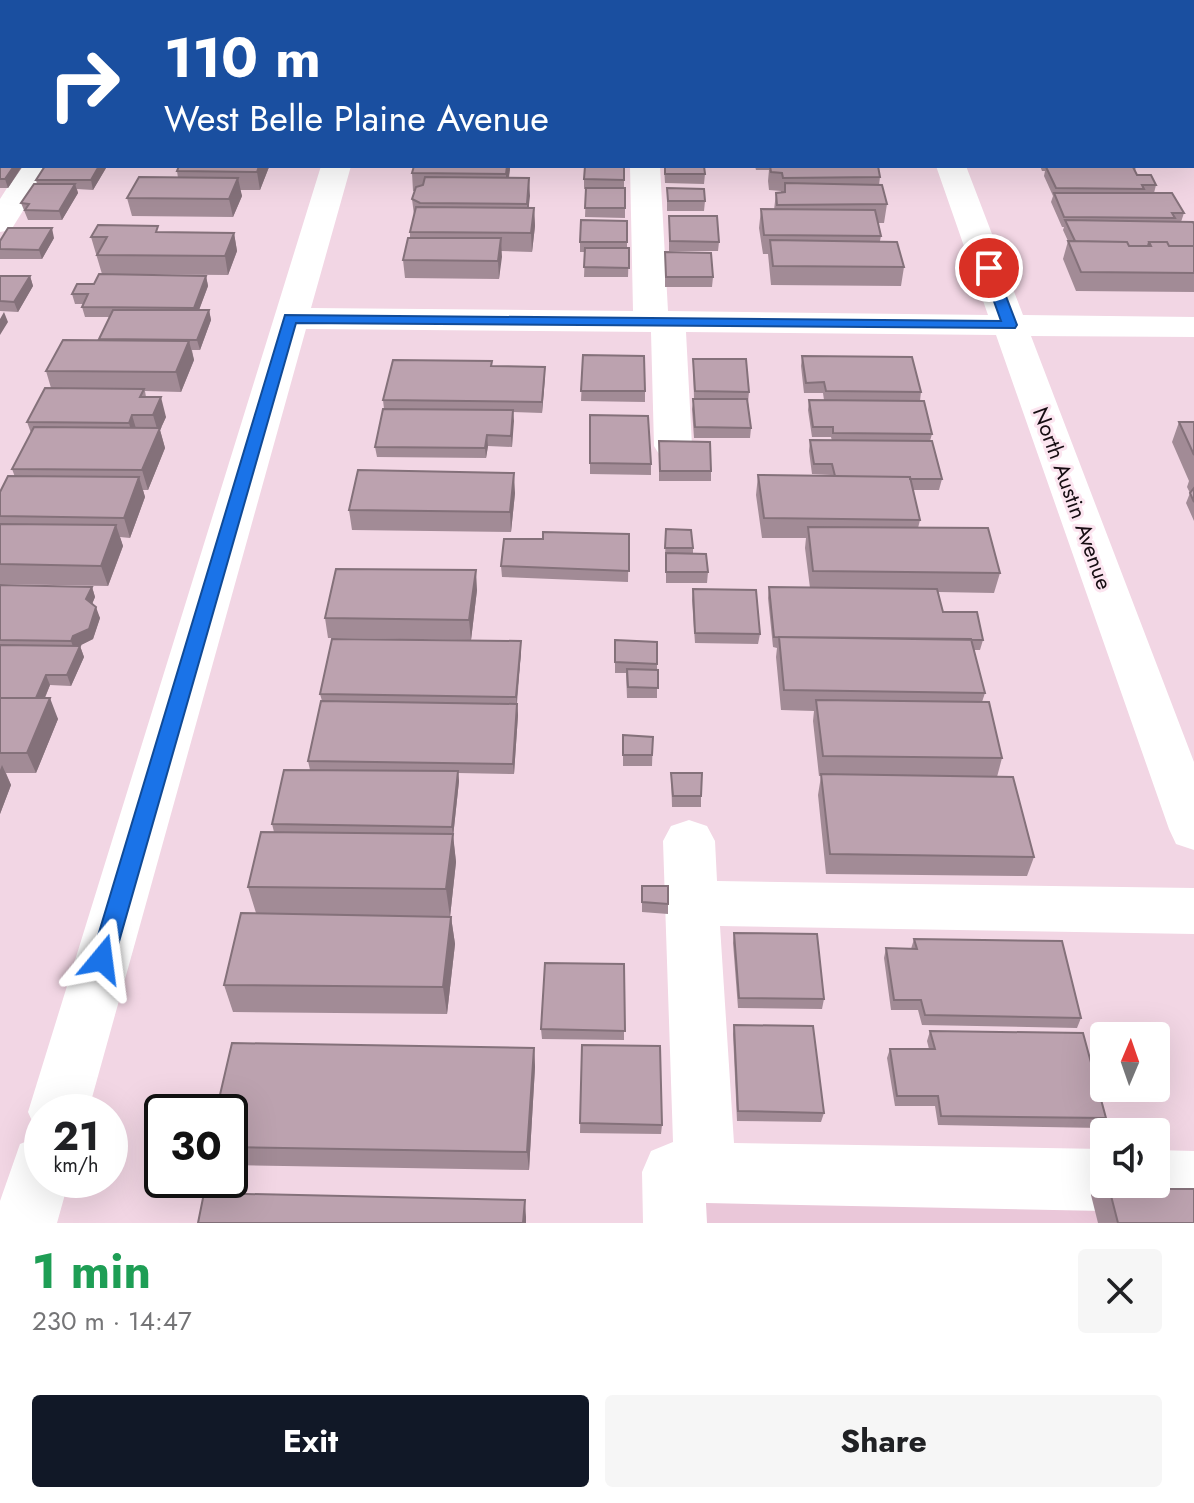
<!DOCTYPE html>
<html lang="en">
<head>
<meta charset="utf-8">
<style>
	:root { --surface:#fff; --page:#f6f6f6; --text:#202124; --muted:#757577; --accent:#111827 }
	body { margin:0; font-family:Jost,sans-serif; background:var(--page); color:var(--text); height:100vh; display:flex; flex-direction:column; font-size:30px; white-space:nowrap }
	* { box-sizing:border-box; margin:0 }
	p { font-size:26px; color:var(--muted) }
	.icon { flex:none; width:44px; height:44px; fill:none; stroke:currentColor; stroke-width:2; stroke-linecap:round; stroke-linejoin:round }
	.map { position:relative; height:1223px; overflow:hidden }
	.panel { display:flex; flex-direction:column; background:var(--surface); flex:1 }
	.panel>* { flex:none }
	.guide { position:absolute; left:0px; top:0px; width:1194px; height:168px; box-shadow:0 8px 32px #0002; background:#1a4fa0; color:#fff; overflow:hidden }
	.needle { width:52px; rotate:2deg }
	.tools { position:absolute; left:1090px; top:1022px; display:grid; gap:16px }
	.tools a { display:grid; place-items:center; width:80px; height:80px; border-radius:8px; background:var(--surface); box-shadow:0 8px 32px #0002; font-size:40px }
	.speed { position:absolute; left:24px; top:1094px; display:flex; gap:16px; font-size:40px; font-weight:700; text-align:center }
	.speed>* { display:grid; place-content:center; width:104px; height:104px; border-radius:50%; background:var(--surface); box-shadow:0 8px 32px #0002; line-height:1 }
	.speed small { font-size:20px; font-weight:400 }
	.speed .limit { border:4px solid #111; border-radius:12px; background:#fff; color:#111 }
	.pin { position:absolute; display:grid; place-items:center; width:68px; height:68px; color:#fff; margin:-34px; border:4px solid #fff; border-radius:50%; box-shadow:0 2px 8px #0007 }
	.me { position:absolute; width:88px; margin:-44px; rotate:16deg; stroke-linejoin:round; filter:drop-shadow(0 0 6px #0008) }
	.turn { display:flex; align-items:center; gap:28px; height:168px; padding:0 32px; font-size:36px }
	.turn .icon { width:104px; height:104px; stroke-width:2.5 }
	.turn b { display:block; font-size:56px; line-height:68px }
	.round { display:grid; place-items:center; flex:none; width:84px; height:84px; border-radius:8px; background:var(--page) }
	.summary { display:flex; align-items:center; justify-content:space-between; height:136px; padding:0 32px }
	h1 { font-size:48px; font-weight:700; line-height:60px; color:#1e9e55 }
	.cta { display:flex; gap:16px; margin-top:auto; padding:16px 32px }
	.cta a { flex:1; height:92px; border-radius:8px; background:var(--accent); color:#fff; font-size:32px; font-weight:700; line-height:92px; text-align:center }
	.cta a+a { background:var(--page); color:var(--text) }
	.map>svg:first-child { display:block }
</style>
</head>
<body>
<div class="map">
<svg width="1194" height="1223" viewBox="0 0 1194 1223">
	<rect width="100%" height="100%" fill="#f2d6e4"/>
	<path fill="#eac7d9" d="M688 1179 1104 1184 1194 1223H690Z"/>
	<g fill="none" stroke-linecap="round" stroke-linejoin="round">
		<path fill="#fff" fill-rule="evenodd" d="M128 0H153L127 2Z
			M627 0H651V2H627Z
			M879 0H903V2H879Z
			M1127 0H1151L1152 2H1128Z
			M1192 70H1194V88H1192Z
			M21 166H51L11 230 0 232V199Z
			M321 166H351L311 308 633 311 630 166H660L668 311 988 315 936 166H966L1023 315 1194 317V337L1031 336 1194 762V850L1176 844 1169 829 996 335 686 332 692 446 687 454 673 458 659 454 654 446 651 332 306 329 88 1112H42V1134L37 1132 28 1112Z
			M689 820 707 826 715 841 717 881 1194 888V934L720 926 734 1143 1104 1149V1184H1156V1150L1194 1151V1213L1156 1212 1134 1203 1130 1193 1126 1202 1104 1211 706 1203 707 1223H643L642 1172 651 1151 673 1142 663 841 671 826Z
			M42 1135V1180H69L57 1223H0V1201L20 1144Z"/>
	</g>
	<path fill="#a28b96" d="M0 0H38L37 2H2V52H0Z
		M233 0H321L320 2H234Z
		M449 0H551V1L450 2Z
		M658 0H691V2H658Z
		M1156 0H1194V55L1192 52V2H1157Z
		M1192 95H1194V165L1192 161Z
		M0 134H2V166H23L8 188H0Z
		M179 166H269V167L260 190H240L242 196 233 217 132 216 127 198 178 178 177 171Z
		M624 166V188H625V218L585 217 586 189H584V179Z
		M664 166 705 174 704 184 665 183Z
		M755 166H878L880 177 879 185 887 204 884 223H878L881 236 880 241 904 267 901 286 771 285 768 254H763L759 228 761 209 774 210 776 193H781V191L769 190 768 181 769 170H756Z
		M1040 166H1136L1135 171 1137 175 1156 185 1154 193 1184 213 1181 222 1194 224V292L1076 291 1063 259 1068 241 1063 230 1064 227H1062L1051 202 1053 196 1044 176 1045 171H1042Z
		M106 168 93 190 77 189 78 193 62 220H28L21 203 37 184 36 180Z
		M510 169 509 178H529V208H534L535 226 532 252 501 251 499 279 405 278 403 260 410 238V232L414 215 412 199 415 191H413L412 173Z
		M667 188 705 201 704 211H667Z
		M669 216 719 242 718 251H669Z
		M627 221V248H629L628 277H584L585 252H580V242Z
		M160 232 234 233 237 251 228 275 102 274 91 237Z
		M54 238 42 259H0V241Z
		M665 262 713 277 712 287H665Z
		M0 276H30L33 286 18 312 0 311Z
		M206 276 208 286 199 310H209L211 320 200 350H192L194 360 181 392 145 391 146 397 166 417 160 430 165 448 148 490H143L145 497 130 538 120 537 123 546 108 586 0 584V492L15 477 12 469 31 433 27 422 51 388 46 371 99 340 109 317H85L82 307 84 304H75L72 294 94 284Z
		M583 355 645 391V402L581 401Z
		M802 356 921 392 920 401 932 434 930 441 942 479 939 490H913L920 520 918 528 1000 573 994 593 938 592 943 612 983 640 980 650H974L985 693 982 702 1002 758 997 777 1034 857 1027 876 826 874 818 795 821 776H819L813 721 814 711 781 710 776 657 777 648 773 647 768 598 769 587 810 588 805 548 806 538H762L756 495 758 475 831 476V475L812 474 809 451 810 440 832 441 831 437H812L808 410 809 400H824L823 393H804L801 366Z
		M693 359 749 392 748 402 751 428 750 438H694L692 409 694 399Z
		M492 366 545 367 542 413 513 412 512 447 488 446 486 458 377 457 375 447 384 409 383 400Z
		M590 415 651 464V475L590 474Z
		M1179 422H1194V521L1186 503 1190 493 1187 487 1189 481 1172 442Z
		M659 452 711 471V481H659Z
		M515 493 511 532 352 530 349 510Z
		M666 529 693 548V554L708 572 707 583H666V558H665Z
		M629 534 628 582 502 577 501 566 543 539Z
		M0 585 92 587 95 597 92 604 100 618 93 639 79 646H80L84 657 71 686 50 685 45 698 58 719 36 773H6L11 785 0 814Z
		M693 589 760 634 758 644 695 643 692 600Z
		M477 590 471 640 328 638 325 618Z
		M615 640 657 642V698H627L626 673H615Z
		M521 641V652L517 704 518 715 514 774 458 773 459 781 453 837 456 862 450 917H451L455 944 447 1014 233 1012 224 985 256 913 248 887 274 832 272 824 310 770 308 761 322 701 320 694Z
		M623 735 653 737 652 766H623Z
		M671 773 701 796V807H672Z
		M642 886H668V914L642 912Z
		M734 933 824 999 822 1009 738 1008 733 943Z
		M914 939 1081 1018 1077 1028 922 1025 918 1010H891L884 958 886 948 911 949Z
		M624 964V1040L542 1039 541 1029Z
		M734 1025 824 1113 821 1122 737 1121 733 1034Z
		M930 1031 1106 1118 1101 1128 938 1125 935 1106H895L887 1058 890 1049H929L927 1041Z
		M582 1045 662 1125 661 1134 580 1133Z
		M534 1048 535 1067 529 1170 230 1165V1112Z
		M1104 1171V1184L1163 1189 1194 1223H1098L1091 1195Z"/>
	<path fill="#84717a" d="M14 166H22L8 188 5 179Z
		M99 166H105L106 168 93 190 91 180Z
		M259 166 269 167 260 190 257 172Z
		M507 166H510V169L506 192V174Z
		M238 178 242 196 233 217 229 199Z
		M529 178 530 196 527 222V204Z
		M75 184 78 193 62 220 59 211Z
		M534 208 535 226 532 252 531 233Z
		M52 228 54 238 42 259 39 250Z
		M234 233 237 251 228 275 225 256Z
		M501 238 502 257 499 279 498 261Z
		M30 276 33 286 18 312 14 302Z
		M206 276 208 286 196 318 194 308Z
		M209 310 211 320 200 350 197 340Z
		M4 312 8 322 0 335V319Z
		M189 341 194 360 181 392 176 372Z
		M545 367V377L542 413V402Z
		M161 397 166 417 160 430 165 448 148 490 142 470 158 432 153 415Z
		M513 410 514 421 512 447 511 436Z
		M132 415 138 435 134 443 129 423Z
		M487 435 488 446 486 458 485 448Z
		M514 473 515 493 511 532 510 512Z
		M139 477 145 497 130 538 124 518Z
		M116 525 123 546 108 586 101 566Z
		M476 570 477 590 471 640 469 620Z
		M92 587 95 597 90 609 86 599Z
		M96 607 100 618 93 639 77 647 75 652 71 641 73 636Z
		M521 641V652L516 707V697Z
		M80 646 84 657 71 686 67 675Z
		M46 675 50 685 39 711 35 700Z
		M50 698 58 719 36 773 27 753Z
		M517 704 518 715 514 774 513 764Z
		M2 765 11 785 0 814V770Z
		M458 771 459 781 453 837 452 827Z
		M453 834 456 862 450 917 446 889Z
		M451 917 455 944 447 1014 443 987Z
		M534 1048 535 1067 529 1170 527 1152Z
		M525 1200 526 1217V1223H523Z"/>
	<path fill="#bca2af" stroke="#84717a" stroke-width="2" d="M0 0H17L16 2H2V14H0Z
		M83 0H114L113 2H82Z
		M146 0H182L181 2H145Z
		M596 0H627V2H596Z
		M738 0H828L829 2H738Z
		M965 0H1053L1054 2H966Z
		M1097 0H1133L1134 2H1099Z
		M1164 0H1194V27H1192V2H1166Z
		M0 26H2V44H0Z
		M1192 95H1194V112H1192Z
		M2 112V125H0V114Z
		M1192 118H1194V135H1192Z
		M0 134H2V150H0Z
		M0 157H2V166H14L5 179H0Z
		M45 166H99L91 180H36Z
		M179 166H259L257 172 177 171Z
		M414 166H507L506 174 412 173Z
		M585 166H624V180L584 179Z
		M665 166H704L705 174H665Z
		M770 166H878L880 177 783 178 782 173 771 172Z
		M1046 167H1133L1137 175H1151L1156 185H1142L1144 189 1056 188Z
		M139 177 238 178 229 199 127 198Z
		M425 177 529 178 527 204 420 203 412 199 416 187 423 185Z
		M785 183 882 185 887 204 777 205 776 193 785 192Z
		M34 184H75L59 211 25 210 29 204 21 203Z
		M586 188H625V208H585Z
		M667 188 704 189 705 201H668Z
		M1054 193H1172L1184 213H1172L1175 218 1064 217Z
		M416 207 534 208 531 233 410 232Z
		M761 209 875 210 881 236 764 235Z
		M669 216H717L719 242 670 241Z
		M581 220 627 221V242H580Z
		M1065 220 1193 222 1194 224V246H1169L1167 242H1149L1148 246H1129L1127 242 1075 241Z
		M98 225 158 226 156 232 234 233 225 256 97 255 107 237H91Z
		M8 228H52L39 250 0 249V241Z
		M408 238H501L498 261 403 260Z
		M770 240 897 242 904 267 773 266Z
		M1068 241 1127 242 1129 246H1151L1149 242H1167L1169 246H1194V273L1081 272Z
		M585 248H629V268L584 267Z
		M665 252 711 253 713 277H666Z
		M99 274 206 276 194 308 82 307 88 294H72L77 284H94Z
		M0 276H30L14 302 0 301Z
		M113 310H209L197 340 99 339Z
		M63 340 189 341 176 372 46 371Z
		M583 355 644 356 645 391H581Z
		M802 356 912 357 921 392 826 391 824 382 806 383Z
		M693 359H746L749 392 695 391Z
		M393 360 492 361 491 366 545 367 542 402 383 400Z
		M45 388 144 389 140 397H161L153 415H132L129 423 27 422Z
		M693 399H747L751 428 695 427Z
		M809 400 924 401 932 434 833 433V427H813Z
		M383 409 513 410 511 436 487 435 485 448 375 447Z
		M590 415 648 416 651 464 590 463Z
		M1179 422H1194V455Z
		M34 427 160 428 142 470 12 469Z
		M810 440 932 441 942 479H910V477L835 476 832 464H814Z
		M659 441 710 442 711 471H660Z
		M358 470 514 473 510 512 349 510Z
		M758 475 910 477 920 520 764 518Z
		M8 476 139 477 124 518 0 516V492Z
		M1194 488V502L1190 493Z
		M0 524 116 525 101 566 0 564Z
		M808 527 988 528 1000 573 813 571Z
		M666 529 691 530 693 548H665Z
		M543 532 629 534V571L501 566 504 539H543Z
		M666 553 706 554 708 572H666Z
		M336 569 476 570 469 620 325 618Z
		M0 585 92 587 86 599 96 607 89 629 73 636 71 641 0 640Z
		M769 587 937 589 943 612H977L983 640 774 637Z
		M693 589 756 590 760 634 695 633Z
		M779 637 971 639 985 693 784 690Z
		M332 639 521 641 516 697 320 694Z
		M615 640 657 642V664L615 662Z
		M0 645 80 646 67 675H46L36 698H0Z
		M627 669 658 670V688L628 687Z
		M0 698H50L27 753H0Z
		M816 700 989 702 1002 758 823 756Z
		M321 701 517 704 513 764 308 761Z
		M623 735 653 737 652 755H623Z
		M284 770 458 771 452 827 272 824Z
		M671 773H702L701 796H673Z
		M821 774 1013 777 1034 857 830 854Z
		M261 832 453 834 446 889 248 887Z
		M642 886H668V904L642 902Z
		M241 913 451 917 443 987 224 985Z
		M734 933 817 934 824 999 739 998Z
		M914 939 1062 941 1081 1018 925 1015 921 1000H894L886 948 917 949Z
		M545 963 624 964 625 1031 541 1029Z
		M734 1025 813 1026 824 1113 738 1111Z
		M930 1031 1083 1033 1106 1118 941 1116 938 1096H897L890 1049H935Z
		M232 1043 534 1048 527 1152 230 1147V1112H216Z
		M582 1045 660 1046 662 1125 580 1123Z
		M1156 1172H1158L1163 1189H1194V1223H1118L1108 1184H1156Z
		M204 1193 525 1200 523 1223H198Z"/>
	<path fill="#1a73e8" stroke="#114b97" stroke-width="2" d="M989 264 995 268 1017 325 1015 328 296 323 114 959 110 966 102 969 94 966 91 959 285 315 1001 321 982 268Z"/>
	<g text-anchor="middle" stroke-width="6" stroke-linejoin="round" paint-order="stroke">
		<g font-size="22" fill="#160d12" stroke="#fce5f0">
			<text transform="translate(1073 498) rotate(70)" y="8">North Austin Avenue</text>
		</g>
	</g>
</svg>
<div class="tools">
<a><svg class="needle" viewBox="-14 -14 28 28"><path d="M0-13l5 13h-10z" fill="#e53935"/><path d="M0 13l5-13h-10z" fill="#757577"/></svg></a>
<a><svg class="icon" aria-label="sound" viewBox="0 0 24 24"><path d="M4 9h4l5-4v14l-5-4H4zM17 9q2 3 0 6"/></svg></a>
</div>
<div class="speed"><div>21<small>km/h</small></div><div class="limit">30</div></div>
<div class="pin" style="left:989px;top:268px;background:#d93025"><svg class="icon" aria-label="arrive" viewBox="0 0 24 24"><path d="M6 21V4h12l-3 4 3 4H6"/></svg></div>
<svg class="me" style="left:102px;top:959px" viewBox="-20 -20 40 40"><path d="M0-17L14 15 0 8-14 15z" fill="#1a73e8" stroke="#fff" stroke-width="4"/></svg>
<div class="guide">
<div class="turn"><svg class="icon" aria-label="right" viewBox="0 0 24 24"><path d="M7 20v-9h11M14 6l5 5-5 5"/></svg><div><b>110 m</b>West Belle Plaine Avenue</div></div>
</div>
</div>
<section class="panel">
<div class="summary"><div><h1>1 min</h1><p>230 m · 14:47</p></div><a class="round"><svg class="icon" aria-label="close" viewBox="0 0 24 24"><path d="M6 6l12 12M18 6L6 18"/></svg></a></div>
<div class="cta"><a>Exit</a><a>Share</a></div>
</section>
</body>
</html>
